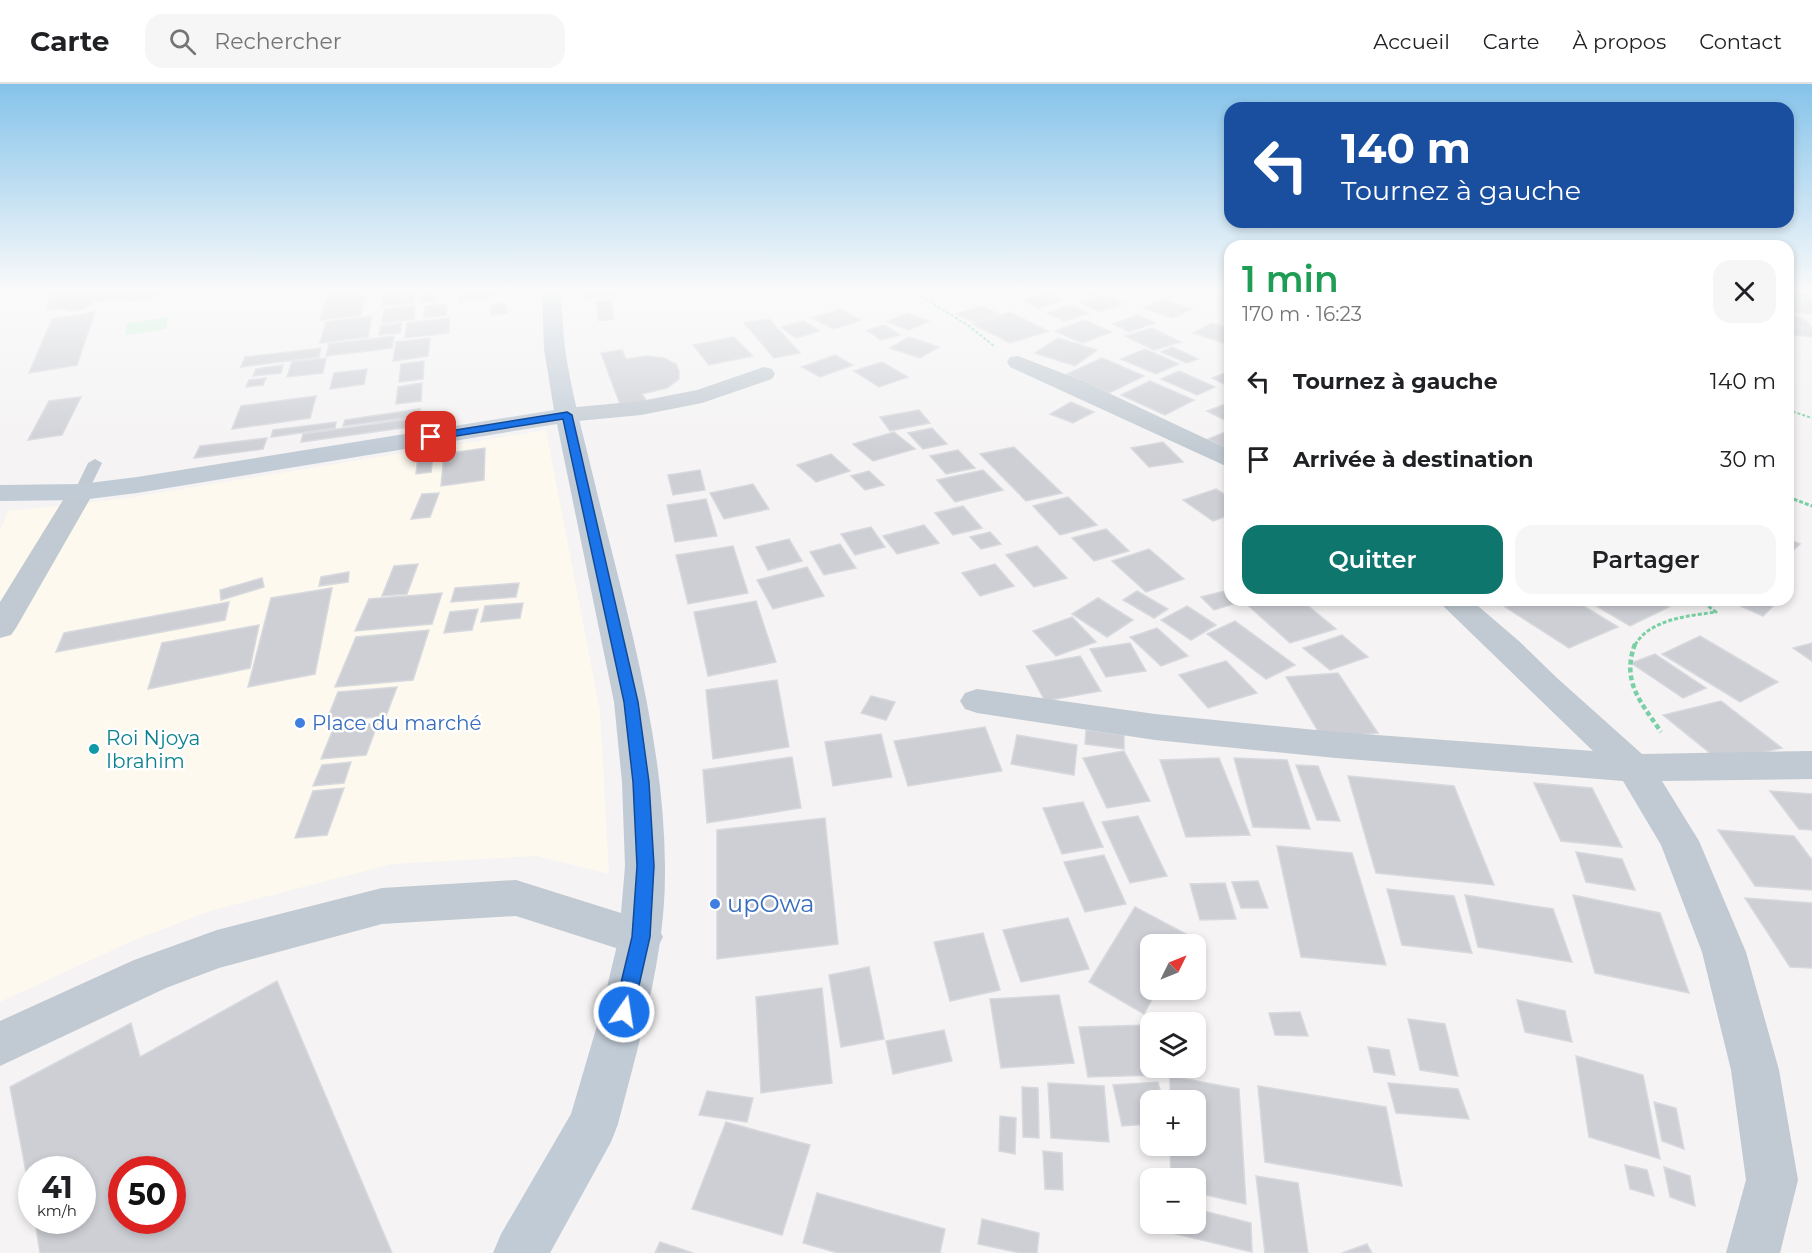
<!DOCTYPE html>
<html lang="fr">
<head>
<meta charset="utf-8">
<style>
	:root { --surface:#fff; --page:#f6f6f6; --text:#202124; --muted:#757577; --line:#e0e0e0; --accent:#0f766e }
	body { margin:0; font-family:Montserrat,sans-serif; background:var(--page); color:var(--text); height:100vh; display:flex; flex-direction:column; font-size:22px; white-space:nowrap }
	* { box-sizing:border-box; margin:0 }
	p { font-size:20px; color:var(--muted) }
	.icon { flex:none; width:33px; height:33px; fill:none; stroke:currentColor; stroke-width:2; stroke-linecap:round; stroke-linejoin:round }
	.map { position:relative; flex:1; overflow:hidden }
	.panel { position:absolute; left:1224px; top:156px; width:570px; height:366px; display:flex; flex-direction:column; background:var(--surface); border-radius:18px; box-shadow:0 3px 9px #0003 }
	.panel>* { flex:none }
	.hud { position:absolute; left:1224px; top:18px; width:570px; height:126px; border-radius:18px; box-shadow:0 3px 9px #0003; background:#1a4fa0; color:#fff; overflow:hidden }
	.needle { width:39px; rotate:47deg }
	.fabs { position:absolute; left:1140px; top:850px; display:grid; gap:12px }
	.fabs a { display:grid; place-items:center; width:66px; height:66px; border-radius:12px; background:var(--surface); box-shadow:0 3px 9px #0003; font-size:30px }
	.speed { position:absolute; left:18px; top:1072px; display:flex; gap:12px; font-size:30px; font-weight:700; text-align:center }
	.speed>* { display:grid; place-content:center; width:78px; height:78px; border-radius:50%; background:var(--surface); box-shadow:0 3px 9px #0003; line-height:1 }
	.speed small { font-size:15px; font-weight:400 }
	.speed .limit { border:9px solid #d22; background:#fff; color:#111 }
	.pin { position:absolute; display:grid; place-items:center; width:51px; height:51px; color:#fff; margin:-26px; border-radius:12px; box-shadow:0 3px 9px #0006 }
	.me { position:absolute; width:66px; margin:-33px; rotate:13deg; stroke-linejoin:round; filter:drop-shadow(0 0 4px #0008) }
	.turn { display:flex; align-items:center; gap:21px; height:126px; padding:0 18px; font-size:27px }
	.turn .icon { width:78px; height:78px; stroke-width:2.5 }
	.turn b { display:block; font-size:42px; line-height:51px }
	.round { display:grid; place-items:center; flex:none; width:63px; height:63px; border-radius:18px; background:var(--page) }
	.overview { display:flex; align-items:center; justify-content:space-between; height:102px; padding:0 18px }
	h1 { font-size:36px; font-weight:600; line-height:45px; color:#1e9e55 }
	.action { display:flex; gap:12px; margin-top:auto; padding:12px 18px }
	.action a { flex:1; height:69px; border-radius:18px; background:var(--accent); color:#fff; font-size:24px; font-weight:600; line-height:69px; text-align:center }
	.action a+a { background:var(--page); color:var(--text) }
	ul { padding:0; list-style:none }
	li { display:flex; align-items:center; gap:18px; height:78px; padding:0 18px }
	li div { flex:1 }
	li b { display:block; font-size:22px }
	li em { font-style:normal }
	header { display:flex; align-items:center; gap:36px; box-sizing:border-box; height:84px; padding:0 30px; background:var(--surface); border-bottom:2px solid var(--line) }
	header strong { font-size:28px }
	nav { display:flex; gap:33px; margin-inline-start:auto; font-size:21px }
	.search { width:420px; height:54px; background:var(--page); display:flex; align-items:center; gap:15px; box-sizing:border-box; padding:0 21px; border-radius:18px; color:var(--muted); font-size:22px }
	.map>svg:first-child { display:block }
</style>
</head>
<body>
<header>
<strong>Carte</strong>
<div class="search"><svg class="icon" aria-label="search" viewBox="0 0 24 24"><circle cx="10" cy="10" r="6"/><path d="M15 15l6 6"/></svg>Rechercher</div>
<nav><a>Accueil</a><a>Carte</a><a>À propos</a><a>Contact</a></nav>
</header>
<div class="map">
<svg width="1812" height="1169" viewBox="0 0 1812 1169">
	<rect width="100%" height="100%" fill="#f5f3f3"/>
	<path fill="#fdf9ef" d="M546 346 600 627 609 790 536 772 392 780 210 827 132 857 0 918V447L8 427 120 415Z"/>
	<path fill="#c3f1d5" d="M168 233 166 245 125 251 127 239Z"/>
	<path fill="#cdcfd5" stroke="#d7d9de" stroke-width="1.5" fill-rule="evenodd" d="M51 205H177L168 206 152 214 135 217 121 214 94 218 84 225 71 227 59 224 47 226Z
		M329 205H367L361 231 320 236Z
		M416 205 414 219 382 222 385 207Z
		M421 205H436L435 216 420 218Z
		M459 205H498L499 212 459 217Z
		M582 205H631L633 209 584 215Z
		M1092 205 1102 209 1092 213 1080 207Z
		M1048 208 1065 215 1039 224 1021 216Z
		M1105 211 1124 220 1099 228 1079 218Z
		M1162 215 1192 225 1173 234 1143 224Z
		M611 216 614 235 599 237 596 217Z
		M1788 216 1812 221V230L1788 228Z
		M506 219 507 229 491 231V221Z
		M447 220 446 231 424 234 425 222Z
		M1071 221 1089 229 1065 237 1047 229Z
		M415 222 414 235 382 239 385 225Z
		M981 222 999 230 974 238 956 230Z
		M840 225 861 236 834 245 812 234Z
		M95 228 77 281 29 289 52 235Z
		M1010 228 1048 247 1010 259 972 240Z
		M907 229 929 237 909 246 887 238Z
		M1138 231 1155 239 1129 248 1113 240Z
		M372 232 368 253 320 259 326 238Z
		M1788 232 1804 234 1812 244 1788 241Z
		M449 234V249L405 254 407 239Z
		M769 235 800 269 774 274 744 239Z
		M1084 236 1112 248 1082 259 1055 247Z
		M804 237 820 247 796 254 781 243Z
		M401 239 400 249 379 251 381 242Z
		M1212 239 1230 244V261L1193 249Z
		M885 241 900 251 881 256 866 246Z
		M1788 242 1812 245V253L1788 250Z
		M1152 244 1181 258 1154 266 1125 252Z
		M394 252 392 264 326 272 329 260Z
		M734 253 753 272 709 281 693 261Z
		M909 253 939 263 920 274 890 264Z
		M430 254 428 272 393 277 396 258Z
		M1058 254 1097 266 1075 282 1035 269Z
		M1172 263 1198 275 1187 279 1161 268Z
		M321 264 319 273 241 283 245 273Z
		M1145 265 1179 280 1156 290 1121 275Z
		M622 266 626 275 647 272 664 274 676 280 679 287V295L667 304 642 310 647 318 621 323 601 269Z
		M835 271 853 281 820 293 802 283Z
		M326 274 323 289 287 293 292 278Z
		M1102 274 1144 292 1109 309 1067 290Z
		M424 277 423 295 399 298 401 280Z
		M882 278 908 293 879 303 854 287Z
		M283 281 281 289 253 292 256 285Z
		M367 285 364 300 330 305 334 289Z
		M1179 287 1215 303 1197 311 1161 295Z
		M1230 287V303L1212 294Z
		M266 294 263 301 246 303 249 296Z
		M1150 297 1194 316 1165 331 1121 311Z
		M422 299 421 317 396 320 398 303Z
		M316 312 310 334 232 345 241 322Z
		M81 313 62 351 28 356 49 317Z
		M1071 318 1094 328 1073 339 1050 330Z
		M1230 318 1229 338 1207 327Z
		M420 325 419 332 343 342 345 336Z
		M919 326 930 339 890 347 880 333Z
		M417 334 416 342 301 358 303 350Z
		M336 338 335 344 271 353 273 346Z
		M932 344 947 360 923 365 908 349Z
		M1230 346V367L1208 355Z
		M894 348 915 365 873 377 853 360Z
		M267 354 263 365 194 374 200 362Z
		M1163 358 1183 378 1149 383 1131 364Z
		M1014 363 1062 409 1026 417 980 370Z
		M485 364 484 396 441 402 444 370Z
		M958 366 975 384 946 390 930 372Z
		M831 370 850 387 816 398 797 381Z
		M433 371 431 388 416 390 418 373Z
		M700 386 705 406 673 411 668 391Z
		M983 386 1003 406 955 418 937 396Z
		M869 387 884 401 865 406 851 392Z
		M753 400 769 425 724 435 710 409Z
		M1216 405 1230 414V431L1213 437 1183 416Z
		M439 409 430 433 411 435 422 410Z
		M1068 413 1097 441 1060 451 1033 422Z
		M706 415 717 452 675 458 667 421Z
		M963 422 982 444 953 451 935 429Z
		M924 441 939 459 897 470 883 452Z
		M871 443 885 463 855 471 841 450Z
		M1106 445 1129 467 1094 477 1072 454Z
		M990 448 1001 460 981 465 970 453Z
		M789 455 802 477 768 486 756 463Z
		M1788 455 1800 460 1788 471Z
		M840 460 856 484 824 491 810 468Z
		M733 462 748 509 688 520 676 471Z
		M1037 462 1067 494 1034 503 1006 471Z
		M1149 465 1184 495 1146 508 1112 477Z
		M418 480 407 510 382 512 394 482Z
		M995 480 1014 502 980 512 962 489Z
		M807 483 824 512 773 525 757 496Z
		M349 488 348 498 319 502 321 493Z
		M262 494 264 503 221 516 220 506Z
		M519 499 516 513 451 518 455 504Z
		M332 504 315 590 248 603 271 514Z
		M1137 507 1168 525 1154 534 1123 516Z
		M1224 507 1230 516 1236 519 1214 526 1201 513Z
		M442 509 432 540 355 547 369 515Z
		M1098 514 1133 536 1107 553 1072 530Z
		M1242 516H1301L1336 545 1290 559Z
		M1522 516H1574L1618 543 1569 564 1505 523Z
		M1586 516H1656L1669 523 1630 542Z
		M1727 516H1779L1763 532Z
		M756 517 776 578 708 592 694 528Z
		M229 518 225 536 56 568 64 549Z
		M523 519 520 534 481 538 485 522Z
		M1187 522 1216 541 1191 556 1161 536Z
		M478 525 472 546 444 549 450 528Z
		M1072 533 1096 558 1056 572 1033 547Z
		M1235 537 1295 581 1266 595 1207 550Z
		M259 541 250 584 148 605 162 559Z
		M1157 544 1188 572 1161 582 1130 553Z
		M429 546 413 596 335 603 356 553Z
		M1342 551 1368 573 1330 586 1303 564Z
		M1700 552 1778 598 1740 618 1662 570Z
		M1130 559 1146 587 1106 593 1090 565Z
		M1812 559V577L1793 564Z
		M1655 570 1706 604 1683 614 1631 579Z
		M1080 572 1101 607 1045 617 1026 582Z
		M1226 577 1257 609 1208 624 1179 591Z
		M1338 589 1378 649 1322 654 1286 593Z
		M777 596 789 663 713 675 706 606Z
		M397 603 386 632 326 638 338 608Z
		M871 612 895 618 886 636 861 629Z
		M1721 617 1782 664 1721 678 1663 631Z
		M378 639 366 671 321 675 334 643Z
		M985 643 1002 687 908 702 894 657Z
		M1086 646 1124 651V665L1085 660Z
		M881 650 892 693 833 702 825 658Z
		M1017 651 1077 661 1074 691 1011 680Z
		M1124 667 1150 717 1107 724 1083 674Z
		M792 673 801 724 707 739 703 686Z
		M1219 674 1250 751 1186 753 1160 676Z
		M1234 674 1287 676 1310 745 1253 743Z
		M351 678 344 699 313 702 322 681Z
		M1296 681 1318 682 1340 737 1317 736Z
		M1348 692 1454 702 1494 801 1376 789Z
		M1534 699 1592 704 1622 763 1561 757Z
		M344 704 327 751 295 754 313 707Z
		M1770 707 1812 710V746L1799 745Z
		M1083 718 1103 763 1062 770 1043 724Z
		M1138 732 1167 792 1130 799 1102 738Z
		M825 734 838 860 717 875V746Z
		M1718 746 1794 752 1812 776V806L1755 802Z
		M1277 762 1352 769 1386 881 1301 873Z
		M1576 768 1622 775 1635 806 1586 798Z
		M1104 771 1126 820 1085 828 1064 778Z
		M1258 797 1268 824H1241L1232 798Z
		M1225 799 1236 835 1200 836 1190 800Z
		M1387 805 1454 812 1472 869 1402 861Z
		M1465 811 1553 825 1572 878 1478 863Z
		M1573 811 1660 829 1689 909 1595 889Z
		M1745 814 1812 819V884L1790 883Z
		M1135 823 1188 851 1182 861H1150V906H1157L1144 930 1089 898Z
		M1068 834 1089 885 1021 898 1003 846Z
		M983 849 1000 906 950 917 934 858Z
		M869 883 884 955 841 963 829 891Z
		M277 897 392 1169H40L35 1137H82V1086H32V1120L10 1003 131 939 140 973ZM122 1086H172V1137H122Z
		M822 904 832 999 761 1009 756 913Z
		M1059 911 1074 979 1001 984 990 915Z
		M1517 916 1565 927 1572 958 1525 948Z
		M1300 928 1308 952 1275 951 1269 929Z
		M1197 935 1204 962H1196V939H1164V936Z
		M1408 935 1445 940 1458 992 1420 986Z
		M1147 941 1150 957V984H1157L1158 991 1088 993 1079 943Z
		M944 946 952 977 893 990 886 957Z
		M1368 963 1389 966 1395 991 1374 988Z
		M1576 972 1643 991 1660 1075 1589 1053Z
		M1170 992 1239 1005 1246 1120 1196 1109V1095H1171L1170 1062H1196V1017H1170Z
		M1158 998 1163 1017H1150V1040L1122 1042 1113 1001Z
		M1048 999 1104 1002 1109 1058 1051 1054Z
		M1388 999 1458 1005 1469 1035 1396 1029Z
		M1258 1002 1386 1023 1402 1102 1265 1078Z
		M1022 1003 1038 1004 1039 1054 1023 1053Z
		M707 1007 753 1014 747 1038 699 1031Z
		M1654 1018 1676 1024 1684 1065 1662 1057Z
		M1000 1032 1016 1034 1015 1070 999 1067Z
		M726 1038 810 1061 782 1151 692 1125Z
		M1043 1067 1062 1069 1063 1106 1045 1105Z
		M1625 1081 1647 1086 1654 1112 1630 1105Z
		M1664 1083 1690 1092 1695 1122 1670 1113Z
		M1256 1092 1298 1099 1308 1169H1265Z
		M817 1109 945 1145 940 1169H838L803 1159Z
		M1146 1113 1150 1114V1140H1196V1125L1251 1139 1252 1168 1146 1143Z
		M982 1135 1039 1149 1037 1169H1020L978 1160Z
		M660 1158 693 1169H655Z
		M1367 1160 1372 1169H1342Z"/>
	<g fill="none" stroke-linecap="round" stroke-linejoin="round">
		<path stroke="#7ad0a6" stroke-width="2" stroke-dasharray="3 2" stroke-linecap="butt" d="M915 205 917 210 969 242 994 262
			M1788 326 1812 334"/>
		<path stroke="#7ad0a6" stroke-width="3" stroke-dasharray="4 2" stroke-linecap="butt" d="M1788 413 1812 422
			M1635 561C1650 535 1688 532 1716 528L1700 516"/>
		<path stroke="#7ad0a6" stroke-width="4.5" stroke-dasharray="5 3" stroke-linecap="butt" d="M1635 560C1621 598 1641 618 1661 648"/>
		<path fill="#c1cad2" fill-rule="evenodd" d="M95 375 102 379 88 408 86 411H76L74 408 88 379Z"/>
		<path fill="#c1cad2" fill-rule="evenodd" d="M1788 207 1812 212V224L1788 219Z
			M1018 272 1083 297 1230 366V384L1010 283 1007 278 1010 273Z
			M764 283 772 285 775 290 772 295 702 319 641 331 567 338 559 336 555 331 559 326 567 324 641 317 697 306Z
			M81 400 90 402 94 408 16 544 11 551 0 554V518L68 408 72 402Z
			M1437 516H1471L1520 558 1557 594 1642 670 1812 667V695L1662 697 1699 757 1746 868 1779 986 1798 1096 1780 1169H1726L1746 1096 1731 986 1702 868 1661 761 1623 697 1336 674 1155 656 977 629 965 625 960 617 965 609 977 605 1155 630 1336 648 1593 667Z
			M516 796 656 840 663 853 656 866 641 872 516 832 382 840 219 884 166 904 0 982V937L134 876 217 846 382 804Z"/>
		<path fill="#c1cbd6" fill-rule="evenodd" d="M542 205H560C562 224 563 244 565 264 571 307 583 350 593 392 624 520 664 650 665 783 666 872 640 954 618 1040L611 1058 550 1169H493L501 1150 571 1030 601 928 619 853 625 782 622 698 614 618 557 340 137 409 81 416 0 417V401L81 400 137 393 554 326 544 265Z"/>
	</g>
	<linearGradient id="sky" x2="0" y2="1"><stop stop-color="#85c3ea"/><stop offset="0.56" stop-color="#fafafa"/><stop offset="1" stop-color="#fafafa" stop-opacity="0"/></linearGradient>
	<rect width="1812" height="368" fill="url(#sky)"/>
	<path fill="#1a73e8" stroke="#114b97" stroke-width="1.5" d="M567 328 572 331 638 618 649 698 654 782 650 853 633 928 631 934 624 936 617 934 614 928 632 853 637 782 633 698 624 618 563 335 431 356 426 353 431 350Z"/>
	<g fill="#3f7fe0" stroke="#fff" stroke-width="2">
		<circle cx="300" cy="639" r="6"/>
		<circle cx="715" cy="820" r="6"/>
	</g>
	<circle fill="#0f9aa8" stroke="#fff" stroke-width="2" cx="94" cy="665" r="6"/>
	<g text-anchor="middle" stroke-width="5" stroke-linejoin="round" paint-order="stroke">
		<g font-size="20" fill="#366cbe" stroke="#fff" text-anchor="start">
			<text x="312" y="646">Place du marché</text>
		</g>
		<g font-size="20" fill="#0d838f" stroke="#fff" text-anchor="start">
			<text x="106" y="661">Roi Njoya<tspan x="106" dy="23">Ibrahim</tspan></text>
		</g>
		<g font-size="24" fill="#366cbe" stroke="#fff" text-anchor="start">
			<text x="727" y="828">upOwa</text>
		</g>
	</g>
</svg>
<div class="fabs">
<a><svg class="needle" viewBox="-14 -14 28 28"><path d="M0-13l5 13h-10z" fill="#e53935"/><path d="M0 13l5-13h-10z" fill="#757577"/></svg></a>
<a><svg class="icon" aria-label="layers" viewBox="0 0 24 24"><path d="M12 4l9 5-9 5-9-5zM3 14l9 5 9-5"/></svg></a>
<a>+</a>
<a>−</a>
</div>
<div class="speed"><div>41<small>km/h</small></div><div class="limit">50</div></div>
<div class="pin" style="left:431px;top:353px;background:#d93025"><svg class="icon" aria-label="arrive" viewBox="0 0 24 24"><path d="M6 21V4h12l-3 4 3 4H6"/></svg></div>
<svg class="me" style="left:624px;top:928px" viewBox="-20 -20 40 40"><circle r="17" fill="#1a73e8" stroke="#fff" stroke-width="3"/><path d="M0-11L8 9 0 5-8 9z" fill="#fff"/></svg>
<div class="hud">
<div class="turn"><svg class="icon" aria-label="left" viewBox="0 0 24 24"><path d="M17 20v-9H6M10 6l-5 5 5 5"/></svg><div><b>140 m</b>Tournez à gauche</div></div>
</div>
<section class="panel">
<div class="overview"><div><h1>1 min</h1><p>170 m · 16:23</p></div><a class="round"><svg class="icon" aria-label="close" viewBox="0 0 24 24"><path d="M6 6l12 12M18 6L6 18"/></svg></a></div>
<ul>
<li><svg class="icon" aria-label="left" viewBox="0 0 24 24"><path d="M17 20v-9H6M10 6l-5 5 5 5"/></svg><div><b>Tournez à gauche</b></div><em>140 m</em></li>
<li><svg class="icon" aria-label="arrive" viewBox="0 0 24 24"><path d="M6 21V4h12l-3 4 3 4H6"/></svg><div><b>Arrivée à destination</b></div><em>30 m</em></li>
</ul>
<div class="action"><a>Quitter</a><a>Partager</a></div>
</section>
</div>
</body>
</html>
